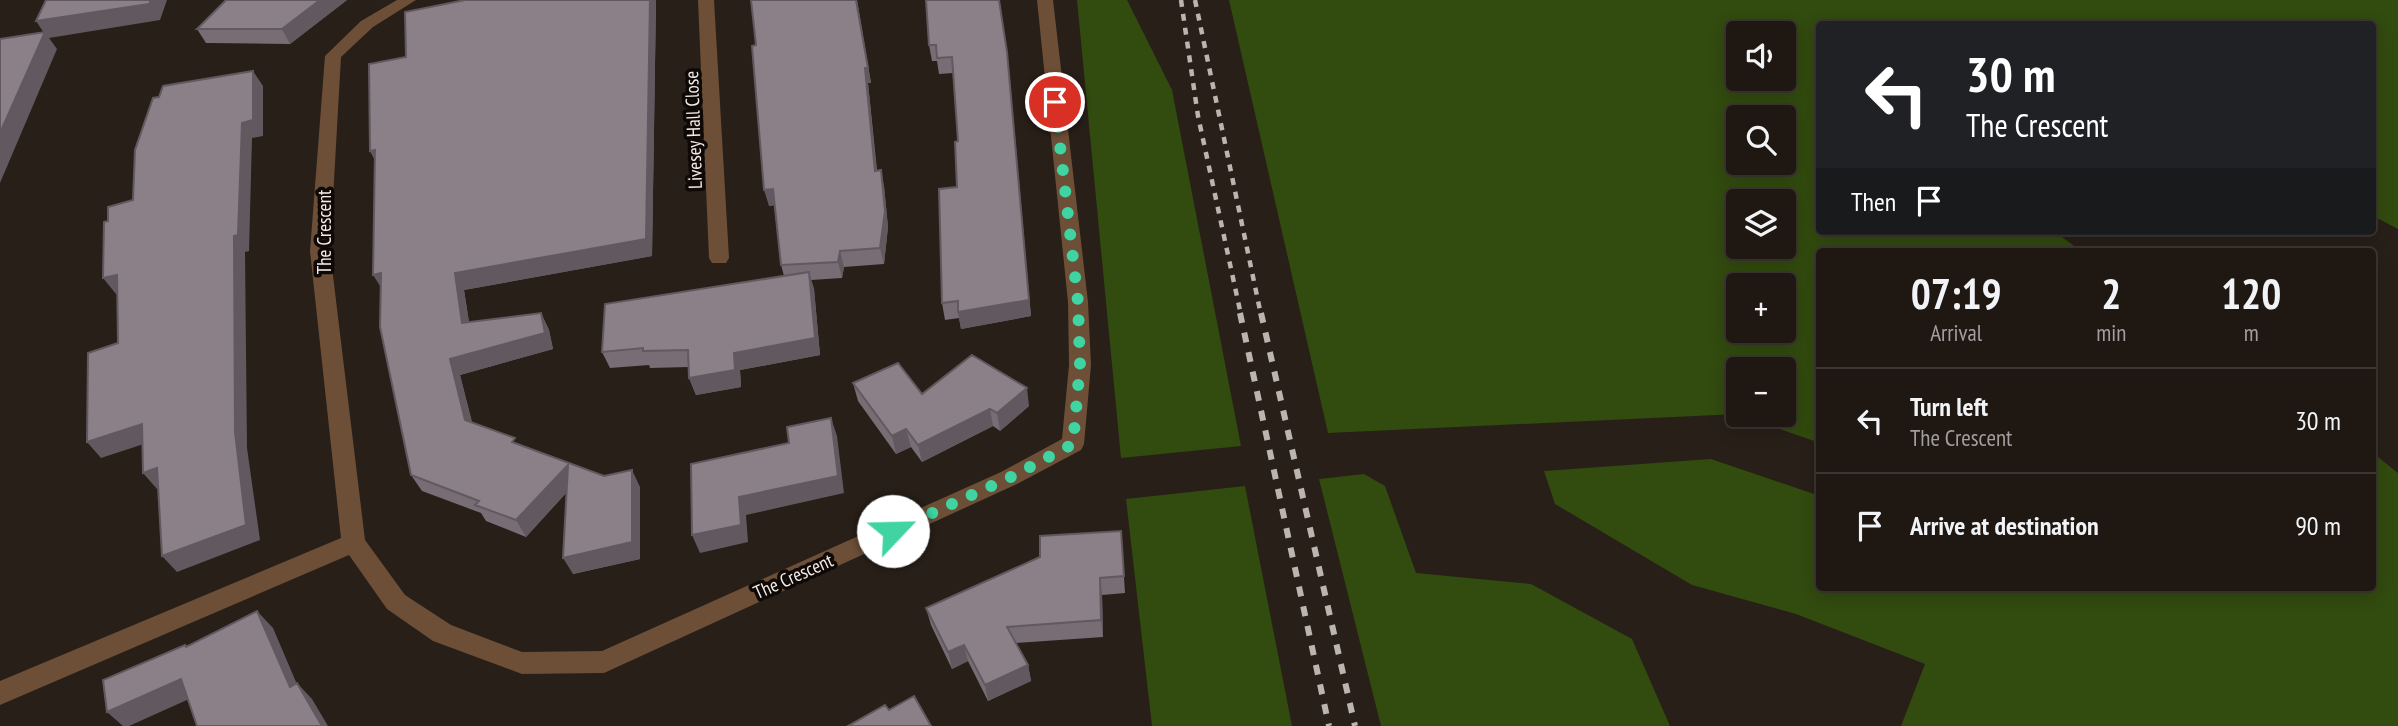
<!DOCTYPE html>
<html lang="en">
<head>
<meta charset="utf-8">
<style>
	:root { --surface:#1e1712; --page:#26201b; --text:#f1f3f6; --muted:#a19f9f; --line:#3c3632 }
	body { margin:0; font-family:"PT Sans Narrow",sans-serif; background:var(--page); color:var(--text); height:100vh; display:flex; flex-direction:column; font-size:26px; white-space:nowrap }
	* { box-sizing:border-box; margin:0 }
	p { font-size:23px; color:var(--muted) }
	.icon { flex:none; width:38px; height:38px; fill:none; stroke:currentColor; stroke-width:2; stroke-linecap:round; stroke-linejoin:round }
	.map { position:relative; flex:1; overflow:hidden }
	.panel { position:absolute; left:1816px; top:248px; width:560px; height:343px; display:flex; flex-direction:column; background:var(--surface); border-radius:7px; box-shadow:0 4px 18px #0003,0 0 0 2px var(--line) }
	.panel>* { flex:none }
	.hud { position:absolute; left:1816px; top:21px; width:560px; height:214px; border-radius:7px; box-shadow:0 4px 18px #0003,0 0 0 2px var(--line); background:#202124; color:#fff; overflow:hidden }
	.controls { position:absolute; left:1726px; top:21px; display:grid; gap:14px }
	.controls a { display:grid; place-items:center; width:70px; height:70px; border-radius:7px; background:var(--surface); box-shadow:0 4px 18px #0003,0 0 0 2px var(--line); font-size:35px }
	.pin { position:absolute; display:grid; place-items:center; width:60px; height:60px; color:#fff; margin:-30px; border:4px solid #fff; border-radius:50%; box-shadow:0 2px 7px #0007 }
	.me { position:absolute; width:77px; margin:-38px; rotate:66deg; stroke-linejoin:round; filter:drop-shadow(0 0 5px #0008) }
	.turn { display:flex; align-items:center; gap:24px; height:147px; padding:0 35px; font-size:32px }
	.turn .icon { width:91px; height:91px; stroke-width:2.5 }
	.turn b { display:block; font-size:49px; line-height:60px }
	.then { display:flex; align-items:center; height:66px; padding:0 35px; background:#0003; gap:14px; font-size:26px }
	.eta { display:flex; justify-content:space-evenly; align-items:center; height:119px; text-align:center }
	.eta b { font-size:42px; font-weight:600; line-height:49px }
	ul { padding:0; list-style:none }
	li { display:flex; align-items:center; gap:21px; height:105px; padding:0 35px; border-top:2px solid var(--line) }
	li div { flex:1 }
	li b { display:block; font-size:26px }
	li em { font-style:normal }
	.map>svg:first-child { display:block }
</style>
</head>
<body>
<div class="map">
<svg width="2398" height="726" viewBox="0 0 2398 726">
	<rect width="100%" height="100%" fill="#281f18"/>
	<path fill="#324b0f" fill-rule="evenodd" d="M1077 0H1127L1172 90 1241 446 1121 458Z
		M1229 0H2398V229L2373 216V24H1820V231H2054L2082 252H1820V443L1739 415H1783V369H1738V414L1328 433ZM1783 33V79H1738V33ZM1783 117V163H1738V117ZM1783 201V247H1738V201ZM1783 285V331H1738V285Z
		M2373 453 2398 473V726H1901L1925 664 1796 614 1692 585 1555 504 1544 471 1711 459 1820 496V588H2373Z
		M1364 474 1385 486 1416 573 1531 584 1632 639 1670 726H1381L1319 479Z
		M1245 486 1292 726H1152L1126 499Z"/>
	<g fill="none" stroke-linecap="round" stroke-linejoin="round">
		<path fill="#6d4f38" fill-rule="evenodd" d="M397 0H416L373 27 341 57 330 251 365 540 405 595 451 625 522 652 602 651 1001 472 1062 439 1069 365 1068 302 1037 0H1053L1088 302 1091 365 1084 444 1081 450 1017 484 604 673 522 674 433 641 387 609 349 555 0 705V681L341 538 310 251 325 56 361 21Z
			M698 0H714L729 258 726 263H712L709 258Z"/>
		<path stroke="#bcb4b0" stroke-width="4.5" stroke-dasharray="7 7" stroke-linecap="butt" d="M1181 0 1198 116 1241 315
			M1195 0 1261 315"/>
		<path stroke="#bcb4b0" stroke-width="6" stroke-dasharray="10 10" stroke-linecap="butt" d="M1240 313 1329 726
			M1261 313 1355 726"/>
	</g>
	<path fill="#786d75" d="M347 0 290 44 206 43 197 29Z
		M465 0H656L652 256 464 290 469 323 541 313 549 330 553 349 460 375 472 422 519 445 604 476 640 487V559L573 574 567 492 526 537 486 521 481 513 422 491 411 475 381 287 375 160 370 151 406 57Z
		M751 0H857L871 83H868L877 170 884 186 888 227 884 264 844 267 842 278 811 280 814 289 820 355 740 370 741 387 696 395 689 378V367L650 368 649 365 610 368 602 352 784 276 781 265 774 205 769 206 756 45Z
		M999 0 1031 316 961 329 959 318 945 320 942 303 957 187 958 141 953 73 939 74 937 61H932L929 45Z
		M853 383 922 394 1029 406 1000 431 993 426 922 462 911 447 896 454 858 401Z
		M1121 531 1125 593 1102 595 1103 637 1016 643 1028 665 1031 681 988 701 968 661 952 669 931 625 926 608 1040 557Z"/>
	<path fill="#61595f" d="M151 0H167L160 20 49 38 57 49 0 183V133L44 33 36 21Z
		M320 0H347L290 44 282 29Z
		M650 0H656L652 256 464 290 472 340 462 323 455 273Z
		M856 0 871 83H868L878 186 875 171Z
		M1009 68 1031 316 961 329 958 312Z
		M253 71 263 86V136L252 138 249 251 245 252 247 448 260 540 177 572 162 556 234 236 242 123Z
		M375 150 379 167 370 151Z
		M881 170 884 186 888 227 884 264 880 248Z
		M773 189 777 205 769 206 764 190Z
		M840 251 844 267 842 278 838 262Z
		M809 272 814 289 820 355 740 370 741 387 696 395 689 378 734 353Z
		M381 273 384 292 373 275Z
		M117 275 130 290 116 294 103 278Z
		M541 313 549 330 553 349 460 375 475 436 465 420 450 359Z
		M1027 388 1029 406 1000 431 997 413Z
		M990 409 993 426 922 462 918 445Z
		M831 418 837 436 844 493 746 515 748 542 700 553 692 535 739 497Z
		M142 424 156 440 101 458 87 442Z
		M906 429 911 447 896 454 892 436Z
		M568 465 577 481 526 537 516 520Z
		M157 468 171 484 157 489 143 473Z
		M632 470 640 487V559L573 574 563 558Z
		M1100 578 1102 595 1103 637 1101 620Z
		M257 611 273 628 305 703 290 687Z
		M964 645 968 661 952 669 948 652Z
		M1028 665 1031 681 988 701 985 685Z
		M181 679 198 695 129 726H123L107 712Z
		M297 683 312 699 328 726H322Z"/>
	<path fill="#8b7f88" stroke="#61595f" stroke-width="2" d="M46 0H151L149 4 36 21Z
		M226 0H320L282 29H197Z
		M465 0H650L646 239 455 273 462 323 541 313 545 333 450 359 465 420 515 438 512 442 604 476 632 470V542L563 558 568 465 516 520 475 505 479 501 411 475 380 327 381 273 373 275 375 150 370 151 369 64 406 57 405 12Z
		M751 0H856L868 68H865L875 171 881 170 885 211 880 248 840 251 838 262 781 265 773 189 764 190 752 46 756 45Z
		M926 0H999L1007 52 1029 300 958 312V301L942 303 939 189 957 187 955 142 958 141 952 57 937 58 936 45H929Z
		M45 32 0 133V39Z
		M253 71V120L242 123 238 235 234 236 235 432 246 525 162 556 157 468 143 473 142 424 87 442 88 353 118 343 117 275 103 278 104 222 108 221V207L133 200 135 150 153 98 159 97 163 86Z
		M809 272 815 338 734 353 735 370 689 378 688 350 643 351V348L602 352 605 304Z
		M972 355 1027 388 997 413 990 409 918 445 906 429 892 436 853 383 898 363 922 394Z
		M831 418 838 476 739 497 741 525 692 535 691 464 789 443 787 427Z
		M1121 531 1124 576 1100 578 1101 620 1007 627 1028 665 985 685 964 645 948 652 926 608 1040 557V536Z
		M257 611 290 687 297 683 322 726H197L181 679 107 712 103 680 185 645 186 647Z
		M914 696 931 726H848L885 705 889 710Z"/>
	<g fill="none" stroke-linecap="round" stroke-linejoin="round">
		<path stroke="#3fd4a2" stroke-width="12" stroke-dasharray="0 21.6" d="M893 531 1009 478 1073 444 1080 365 1078 302 1055 102"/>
	</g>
	<g text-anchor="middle" stroke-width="7" stroke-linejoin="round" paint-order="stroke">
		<g font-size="19" fill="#f3ece8" stroke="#0e0907">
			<text transform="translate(693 130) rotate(-92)" y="7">Livesey Hall Close</text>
			<text transform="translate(324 232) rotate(-90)" y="7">The Crescent</text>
			<text transform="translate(793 576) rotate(-24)" y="7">The Crescent</text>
		</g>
	</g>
</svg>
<div class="controls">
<a><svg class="icon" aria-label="sound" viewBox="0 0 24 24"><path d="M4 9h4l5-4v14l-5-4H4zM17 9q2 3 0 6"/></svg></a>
<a><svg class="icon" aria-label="search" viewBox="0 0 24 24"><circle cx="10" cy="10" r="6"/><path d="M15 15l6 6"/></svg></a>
<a><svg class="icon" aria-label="layers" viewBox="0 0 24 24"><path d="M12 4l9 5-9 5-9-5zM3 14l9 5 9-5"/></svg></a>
<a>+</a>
<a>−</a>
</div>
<div class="pin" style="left:1055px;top:102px;background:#d93025"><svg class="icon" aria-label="arrive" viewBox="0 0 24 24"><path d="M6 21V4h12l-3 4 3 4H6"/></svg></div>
<svg class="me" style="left:893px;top:531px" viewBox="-20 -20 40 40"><circle r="19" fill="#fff"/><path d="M0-13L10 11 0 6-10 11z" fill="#3fd4a2"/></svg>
<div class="hud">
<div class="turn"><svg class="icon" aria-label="left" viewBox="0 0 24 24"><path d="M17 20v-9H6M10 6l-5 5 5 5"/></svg><div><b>30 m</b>The Crescent</div></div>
<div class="then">Then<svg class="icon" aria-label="arrive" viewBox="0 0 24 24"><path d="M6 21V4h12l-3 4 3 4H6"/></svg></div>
</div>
<section class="panel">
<div class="eta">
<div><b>07:19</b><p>Arrival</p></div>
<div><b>2</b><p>min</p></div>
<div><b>120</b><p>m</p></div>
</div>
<ul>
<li><svg class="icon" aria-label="left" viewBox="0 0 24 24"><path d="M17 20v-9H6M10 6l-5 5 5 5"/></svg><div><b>Turn left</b><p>The Crescent</p></div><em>30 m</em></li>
<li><svg class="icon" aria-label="arrive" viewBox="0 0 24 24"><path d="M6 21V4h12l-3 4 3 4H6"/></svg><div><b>Arrive at destination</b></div><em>90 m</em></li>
</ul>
</section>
</div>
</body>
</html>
